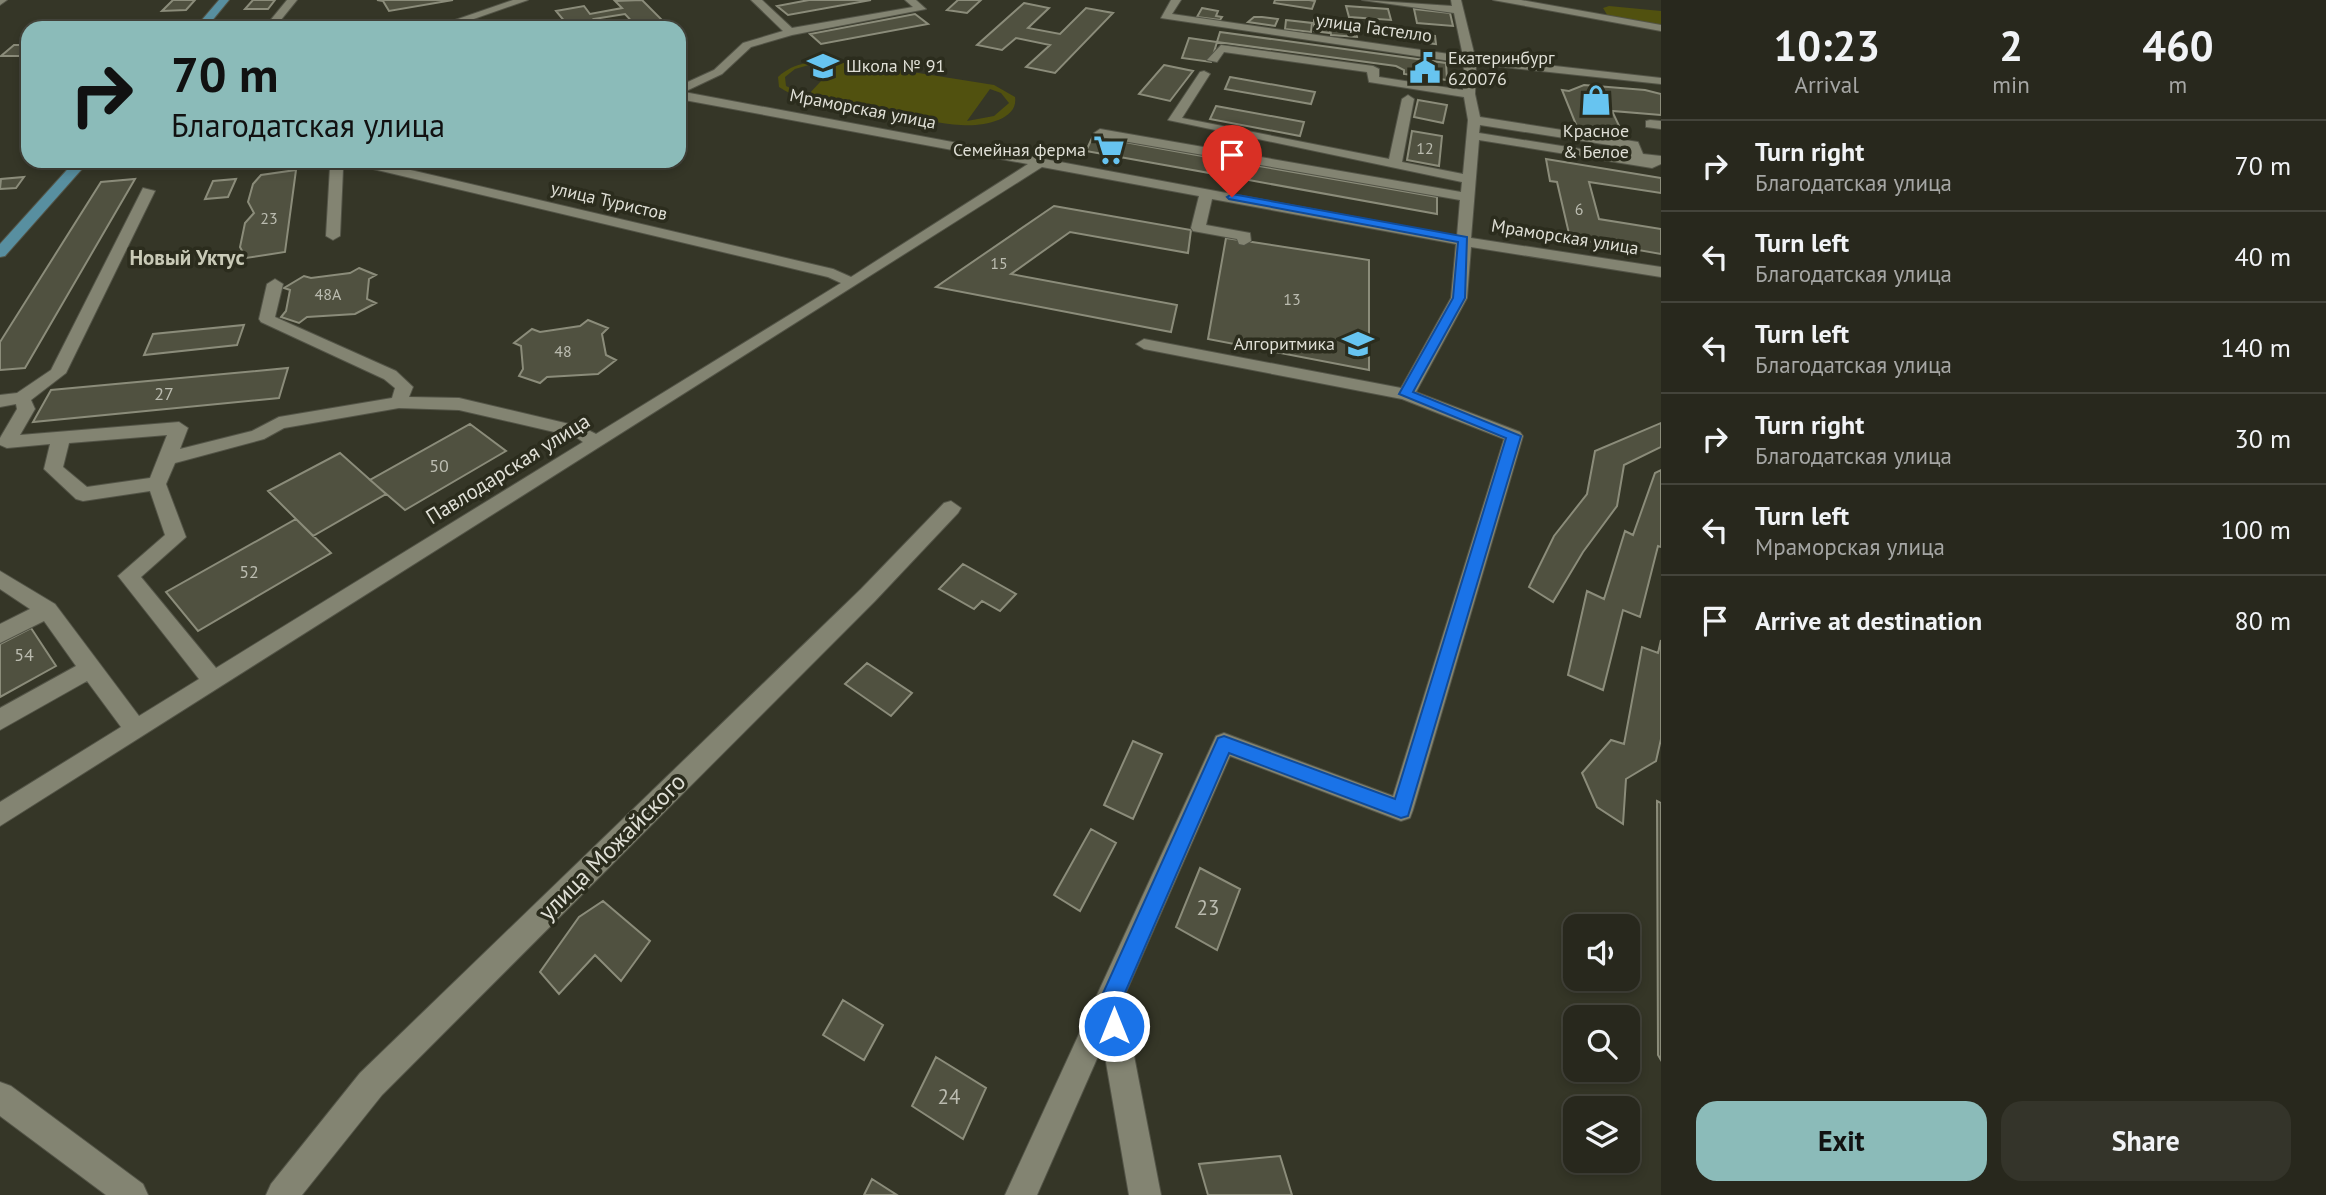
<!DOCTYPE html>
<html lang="en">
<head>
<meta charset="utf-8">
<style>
	:root { --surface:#28281d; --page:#34342a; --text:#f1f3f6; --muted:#a5a6a4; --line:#44443b; --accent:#8bbbb9 }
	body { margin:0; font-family:"PT Sans",sans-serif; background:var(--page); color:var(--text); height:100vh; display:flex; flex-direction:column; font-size:26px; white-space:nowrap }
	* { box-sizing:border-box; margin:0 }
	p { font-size:23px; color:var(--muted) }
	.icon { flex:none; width:38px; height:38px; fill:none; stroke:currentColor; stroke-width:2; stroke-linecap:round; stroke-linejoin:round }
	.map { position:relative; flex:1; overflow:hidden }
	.side { display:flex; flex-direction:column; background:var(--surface); width:665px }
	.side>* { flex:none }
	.top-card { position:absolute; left:21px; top:21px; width:665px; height:147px; border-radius:21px; box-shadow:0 4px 10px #0003,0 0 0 2px var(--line); background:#8bbbb9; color:#111; overflow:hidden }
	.controls { position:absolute; left:1563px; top:914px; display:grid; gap:14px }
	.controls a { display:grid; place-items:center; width:77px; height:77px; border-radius:14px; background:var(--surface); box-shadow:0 4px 10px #0003,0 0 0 2px var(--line); font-size:35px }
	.pin { position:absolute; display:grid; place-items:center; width:60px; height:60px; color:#fff; margin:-72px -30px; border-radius:50% 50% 50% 0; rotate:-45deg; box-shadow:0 0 7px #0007 }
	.pin .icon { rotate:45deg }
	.me { position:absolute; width:77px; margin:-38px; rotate:0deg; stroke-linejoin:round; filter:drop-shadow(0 0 5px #0008) }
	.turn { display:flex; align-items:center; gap:24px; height:147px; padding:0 35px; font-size:32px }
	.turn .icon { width:91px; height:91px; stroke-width:2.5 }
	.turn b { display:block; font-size:49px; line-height:60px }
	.eta { display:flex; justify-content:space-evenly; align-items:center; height:119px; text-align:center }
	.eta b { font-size:42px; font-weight:700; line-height:49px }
	.cta { display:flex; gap:14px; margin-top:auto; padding:14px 35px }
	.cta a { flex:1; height:80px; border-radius:21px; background:var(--accent); color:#111; font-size:28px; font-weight:700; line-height:80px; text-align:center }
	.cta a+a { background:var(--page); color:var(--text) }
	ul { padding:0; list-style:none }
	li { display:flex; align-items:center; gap:21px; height:91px; padding:0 35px; border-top:2px solid var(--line) }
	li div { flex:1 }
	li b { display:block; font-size:26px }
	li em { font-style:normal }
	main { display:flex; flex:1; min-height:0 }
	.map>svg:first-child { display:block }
</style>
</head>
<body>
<main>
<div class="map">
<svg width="1661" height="1195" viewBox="0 0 1661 1195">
	<rect width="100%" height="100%" fill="#353627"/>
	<path fill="#51510f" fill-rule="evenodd" d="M1609 6 1661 11V26L1609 18 1603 8Z
		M843 61 994 85 1015 97C1019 121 980 127 961 125 940 124 919 118 898 115 860 109 811 109 779 87L778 77C796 60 819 61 843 61ZM837 64 807 96 786 86 785 77 795 69 809 65ZM990 89 1001 93 1009 103 994 116 967 121Z"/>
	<path fill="#505140" stroke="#8b8c7a" stroke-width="2" d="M173 0H195L186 10 162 11Z
		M253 0H275L268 9H245Z
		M377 0H453L389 11 383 1Z
		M642 0 663 21 636 26 625 14 594 19 602 28H570L556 11 584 6 590 14 622 8 615 1Z
		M809 0H871L788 15 777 6Z
		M958 0H981L967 13 947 10Z
		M1275 0H1309L1315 1 1312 9 1274 3Z
		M1024 3 1049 8 1028 28 1060 34 1086 8 1113 13 1055 73 1026 67 1050 45 1016 38 1002 50 977 45Z
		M1346 6 1388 9 1391 20 1349 17Z
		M1202 8 1218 11 1216 16 1222 17 1220 20 1197 17Z
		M1414 9 1450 13 1453 26 1417 23Z
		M915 14 928 24 821 44 810 34Z
		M1254 17H1262L1278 19 1275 26 1248 22Z
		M1286 20 1312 23 1311 32 1285 29Z
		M1314 20 1330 22V33L1314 31Z
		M1330 27 1356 30 1357 37 1331 35Z
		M1220 32 1446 63 1447 80 1404 74V70L1396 66 1217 42Z
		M1417 34 1435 36 1436 44 1418 42Z
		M1189 38 1217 42 1211 62 1182 58Z
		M14 45H28V49L21 56H1Z
		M1164 65 1193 71 1170 101 1139 94Z
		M1230 77 1315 92 1311 104 1225 89Z
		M1584 85 1645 90 1661 94V115L1612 111 1622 132 1577 127 1562 90 1569 91Z
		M1418 100 1447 105 1443 123 1414 117Z
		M1216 106 1304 122 1300 136 1210 119Z
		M1412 131 1442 136 1439 166 1407 160Z
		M1093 136 1141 145 1247 164 1243 179 1086 151Z
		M1546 159 1661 178V193L1589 182 1599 219 1661 229V254L1570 238 1557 182 1550 181Z
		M1247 164 1437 197V214L1243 179Z
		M296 170 285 252 246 258 240 247 245 223 254 213 248 202 253 184 261 175Z
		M24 177 16 188 0 189 1 179Z
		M135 179 25 368 0 370V342L101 182Z
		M236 179 228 197 205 199 213 181Z
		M1054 206 1191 230 1188 253 1070 232 1011 274 1177 305 1171 332 936 287Z
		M1226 238 1369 260V370L1208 339Z
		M359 268 376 275 369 279 367 299 376 303 355 314 307 317 299 323 281 317 286 311 290 290 284 288 304 276 311 278 350 273Z
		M588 320 608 328 602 334 606 355 616 360 598 374 547 377 540 383 519 376 523 369 521 346 514 343 532 329 540 332 580 326Z
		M244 325 237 345 144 355 153 334Z
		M288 368 279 398 33 422 51 390Z
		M1661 423V447L1624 465 1617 506 1583 552 1553 602 1529 587 1554 536 1587 494 1595 451Z
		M470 424 506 451 405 510 370 480Z
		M340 453 386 494 313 536 268 491Z
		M1661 470V547L1658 546 1640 617 1623 610 1603 690 1568 675 1587 591 1604 599 1625 531 1633 535 1655 473Z
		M296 519 331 553 198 631 166 592Z
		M963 564 1016 594 1000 611 982 601 974 609 939 589Z
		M31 628 56 666 0 697V644Z
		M1661 640V739L1656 761 1626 779 1623 824 1597 807 1582 773 1611 740 1624 744 1642 647 1658 653Z
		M867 663 912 693 891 716 845 684Z
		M1133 741 1162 754 1133 819 1104 805Z
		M1657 801 1661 803V1060L1658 1055Z
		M1091 829 1116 843 1080 911 1054 895Z
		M1200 868 1240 889 1217 950 1176 927Z
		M603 901 650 941 621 981 595 955 559 994 540 972 579 917Z
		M843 1000 883 1025 864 1060 823 1035Z
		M936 1057 986 1088 963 1139 912 1106Z
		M1280 1156 1292 1195H1208L1199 1164Z
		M872 1179 897 1195H864Z"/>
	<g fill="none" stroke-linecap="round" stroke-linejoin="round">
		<defs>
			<path id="minor" d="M0 0H7L0 5Z
				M287 0H297L280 21H303L327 28 197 26 202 23 269 22Z
				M513 0H528L448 28H432Z
				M751 0H762L792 28 913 7 905 0H916L926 9 792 35 751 47 722 74 684 92 1457 236 1460 200 1100 137 1094 133 1100 129 1461 192 1462 182 1168 120 1200 72 1204 71 1210 74 1182 118 1389 159 1402 99 1408 95 1414 99 1402 162 1463 174 1468 120 1464 97 1369 82 1367 72 1224 52 1217 62 1207 60 1221 45 1373 66 1379 69V77L1463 90 1464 63 1161 18 1171 0H1181L1172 14 1463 56 1454 13 1362 0 1452 6 1451 0H1461L1475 57 1661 78V84L1476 64 1475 94 1480 117 1638 142 1643 154 1661 156V164L1652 168 1479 140 1471 238 1661 267V277L1471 247 1467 298 1416 392 1520 432 1523 436 1413 810 1410 818 1401 821 1230 756 1123 999 1161 1195H1129L1103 1045 1037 1195H1005L1216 736 1224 733 1393 796 1504 439 1402 399 1144 349 1136 344 1144 339 1401 388 1451 298 1456 244 1212 199 1206 225 1250 233 1251 241 1244 245 1239 244 1237 239 1193 231 1191 228 1199 196 1042 167 0 826V802L121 727 87 681 0 730V708L76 666 44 621 0 643V624L30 609 0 589V571L55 604 139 716 199 679 118 576 165 535 150 491 83 501 76 499 44 469 50 444 7 448 0 445V438L17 409 16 404 0 407V395L17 393 51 370 143 188 155 191 66 373 31 400 35 409 20 435 179 422 188 428 180 449 252 431 279 417 392 398 395 388 384 379 261 322 259 319 267 284 275 279 283 284 275 317 396 371 413 387 409 397 459 398 582 427 596 434 841 283 828 277 352 164 343 169 340 236 333 240 326 236 330 167 338 161H372L833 269 851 277 1028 164 679 99V86L714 70 743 43 783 31ZM1480 125 1628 148 1631 157 1479 133ZM399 408 459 410 576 437 583 442 216 668 141 577 186 537 166 484 175 463 264 439 284 428ZM167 435 150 478 87 487 63 467 69 443Z
				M1493 0H1521L1661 25V31Z
				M1650 120 1661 121V129L1646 127V121Z
				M951 501 961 508 958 513 875 601 382 1095 302 1195H266L271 1184 360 1073 861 589 944 503Z
				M0 1082 11 1086 143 1184 148 1195H106L0 1116Z"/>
			<path id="major" d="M219 0H229L206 28H195Z
				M75 161H89L5 256 0 257V244Z"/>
		</defs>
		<use href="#minor" stroke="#535447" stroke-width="2"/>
		<use href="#major" stroke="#535447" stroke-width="2"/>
		<use href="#minor" fill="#838472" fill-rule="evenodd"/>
		<use href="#major" fill="#588fa0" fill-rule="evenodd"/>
	</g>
	<path fill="#1a73e8" stroke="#114b97" stroke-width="2" d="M1232 194 1467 237 1465 298 1413 392 1521 436 1408 816 1401 818 1229 753 1121 1002 1125 1026 1122 1033 1114 1037 1107 1033 1099 1002 1218 738 1224 736 1395 799 1506 438 1399 394 1453 298 1458 242 1229 199 1227 197Z"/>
	<defs>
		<symbol id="school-bare" viewBox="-9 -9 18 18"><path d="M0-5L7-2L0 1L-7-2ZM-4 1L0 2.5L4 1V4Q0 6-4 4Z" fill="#67c4f0" stroke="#2b2c1d" stroke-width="2.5" paint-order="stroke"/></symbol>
		<symbol id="civic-bare" viewBox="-9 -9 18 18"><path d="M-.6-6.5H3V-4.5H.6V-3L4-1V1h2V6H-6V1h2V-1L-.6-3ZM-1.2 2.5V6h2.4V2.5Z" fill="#67c4f0" stroke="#2b2c1d" stroke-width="2.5" paint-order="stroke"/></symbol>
		<symbol id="shop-bare" viewBox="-9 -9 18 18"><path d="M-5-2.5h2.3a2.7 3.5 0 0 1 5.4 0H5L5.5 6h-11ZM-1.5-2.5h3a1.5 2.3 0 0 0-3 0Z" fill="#67c4f0" stroke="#2b2c1d" stroke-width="2.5" paint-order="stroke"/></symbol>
		<symbol id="supermarket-bare" viewBox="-9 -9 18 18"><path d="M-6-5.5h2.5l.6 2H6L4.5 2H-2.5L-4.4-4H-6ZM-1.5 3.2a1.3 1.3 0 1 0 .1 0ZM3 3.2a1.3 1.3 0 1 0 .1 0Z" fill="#67c4f0" stroke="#2b2c1d" stroke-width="2.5" paint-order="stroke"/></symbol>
	</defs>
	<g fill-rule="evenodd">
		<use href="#school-bare" x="801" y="44" width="44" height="44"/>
		<use href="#civic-bare" x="1403" y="46" width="44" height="44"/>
		<use href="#shop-bare" x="1574" y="78" width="44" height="44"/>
		<use href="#supermarket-bare" x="1087" y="128" width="44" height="44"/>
		<use href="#school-bare" x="1336" y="322" width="44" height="44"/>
	</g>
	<g text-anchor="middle" stroke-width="7" stroke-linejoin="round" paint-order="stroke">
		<g font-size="16" fill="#bbbcb0">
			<text x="1425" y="154">12</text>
			<text x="1579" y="215">6</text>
			<text x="269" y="224">23</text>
			<text x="999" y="269">15</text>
			<text x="328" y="300">48А</text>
			<text x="1292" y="305">13</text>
			<text x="563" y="357">48</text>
		</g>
		<g font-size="18" fill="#dfdfd6" stroke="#2b2c1d">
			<text transform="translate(1374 28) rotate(8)" y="6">улица Гастелло</text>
			<text transform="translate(863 109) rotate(11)" y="6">Мраморская улица</text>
			<text transform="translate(609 201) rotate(13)" y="6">улица Туристов</text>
			<text transform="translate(1565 237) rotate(9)" y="6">Мраморская улица</text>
		</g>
		<g font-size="18" fill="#dfdfd6" stroke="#2b2c1d" text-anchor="start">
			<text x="1448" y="64">Екатеринбург<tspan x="1448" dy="21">620076</tspan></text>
			<text x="846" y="72">Школа № 91</text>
			<text x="1596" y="137" text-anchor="middle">Красное<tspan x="1596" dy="21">&amp; Белое</tspan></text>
			<text x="1086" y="156" text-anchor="end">Семейная ферма</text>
			<text x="1335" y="350" text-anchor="end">Алгоритмика</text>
		</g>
		<g font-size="18" fill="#bbbcb0">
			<text x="164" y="400">27</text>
			<text x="439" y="472">50</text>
			<text x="249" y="578">52</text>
			<text x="24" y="661">54</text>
		</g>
		<g font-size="21" font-weight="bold" fill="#c9cab7" stroke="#2b2c1d">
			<text x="187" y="265">Новый Уктус</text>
		</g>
		<g font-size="21" fill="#dfdfd6" stroke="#2b2c1d">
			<text transform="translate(508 469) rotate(-32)" y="7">Павлодарская улица</text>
		</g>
		<g font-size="21" fill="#bbbcb0">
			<text x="1208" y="915">23</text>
			<text x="949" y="1104">24</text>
		</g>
		<g font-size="24" fill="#dfdfd6" stroke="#2b2c1d">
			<text transform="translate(612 847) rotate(-45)" y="8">улица Можайского</text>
		</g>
	</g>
</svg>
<div class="controls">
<a><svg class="icon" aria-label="sound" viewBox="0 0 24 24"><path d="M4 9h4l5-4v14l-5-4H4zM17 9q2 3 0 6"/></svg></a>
<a><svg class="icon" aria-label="search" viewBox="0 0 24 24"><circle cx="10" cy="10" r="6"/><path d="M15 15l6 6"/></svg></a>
<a><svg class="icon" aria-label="layers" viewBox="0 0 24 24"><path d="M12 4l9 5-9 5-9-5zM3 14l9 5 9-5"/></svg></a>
</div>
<div class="pin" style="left:1232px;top:197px;background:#d93025"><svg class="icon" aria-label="arrive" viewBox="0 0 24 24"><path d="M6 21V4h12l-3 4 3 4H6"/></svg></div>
<svg class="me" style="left:1114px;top:1026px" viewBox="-20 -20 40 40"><circle r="17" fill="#1a73e8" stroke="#fff" stroke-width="3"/><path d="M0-11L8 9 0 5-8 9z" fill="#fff"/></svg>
<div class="top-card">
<div class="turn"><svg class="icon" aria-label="right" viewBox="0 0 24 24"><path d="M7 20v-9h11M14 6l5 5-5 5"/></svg><div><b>70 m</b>Благодатская улица</div></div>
</div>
</div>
<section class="side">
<div class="eta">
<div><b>10:23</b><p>Arrival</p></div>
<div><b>2</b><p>min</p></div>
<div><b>460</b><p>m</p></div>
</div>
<ul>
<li><svg class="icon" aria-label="right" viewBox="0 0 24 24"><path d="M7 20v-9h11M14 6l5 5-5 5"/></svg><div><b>Turn right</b><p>Благодатская улица</p></div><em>70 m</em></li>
<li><svg class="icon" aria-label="left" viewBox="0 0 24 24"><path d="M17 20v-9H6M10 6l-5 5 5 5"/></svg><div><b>Turn left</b><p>Благодатская улица</p></div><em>40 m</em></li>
<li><svg class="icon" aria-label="left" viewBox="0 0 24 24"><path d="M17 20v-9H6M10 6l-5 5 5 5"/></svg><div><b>Turn left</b><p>Благодатская улица</p></div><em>140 m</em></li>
<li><svg class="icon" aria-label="right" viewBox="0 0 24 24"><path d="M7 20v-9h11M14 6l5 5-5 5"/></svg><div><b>Turn right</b><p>Благодатская улица</p></div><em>30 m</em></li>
<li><svg class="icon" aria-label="left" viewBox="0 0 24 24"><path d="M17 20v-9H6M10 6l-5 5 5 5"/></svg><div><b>Turn left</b><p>Мраморская улица</p></div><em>100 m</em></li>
<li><svg class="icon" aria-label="arrive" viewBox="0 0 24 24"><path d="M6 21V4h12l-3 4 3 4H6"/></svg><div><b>Arrive at destination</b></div><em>80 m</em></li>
</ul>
<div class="cta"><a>Exit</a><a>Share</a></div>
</section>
</main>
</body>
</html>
